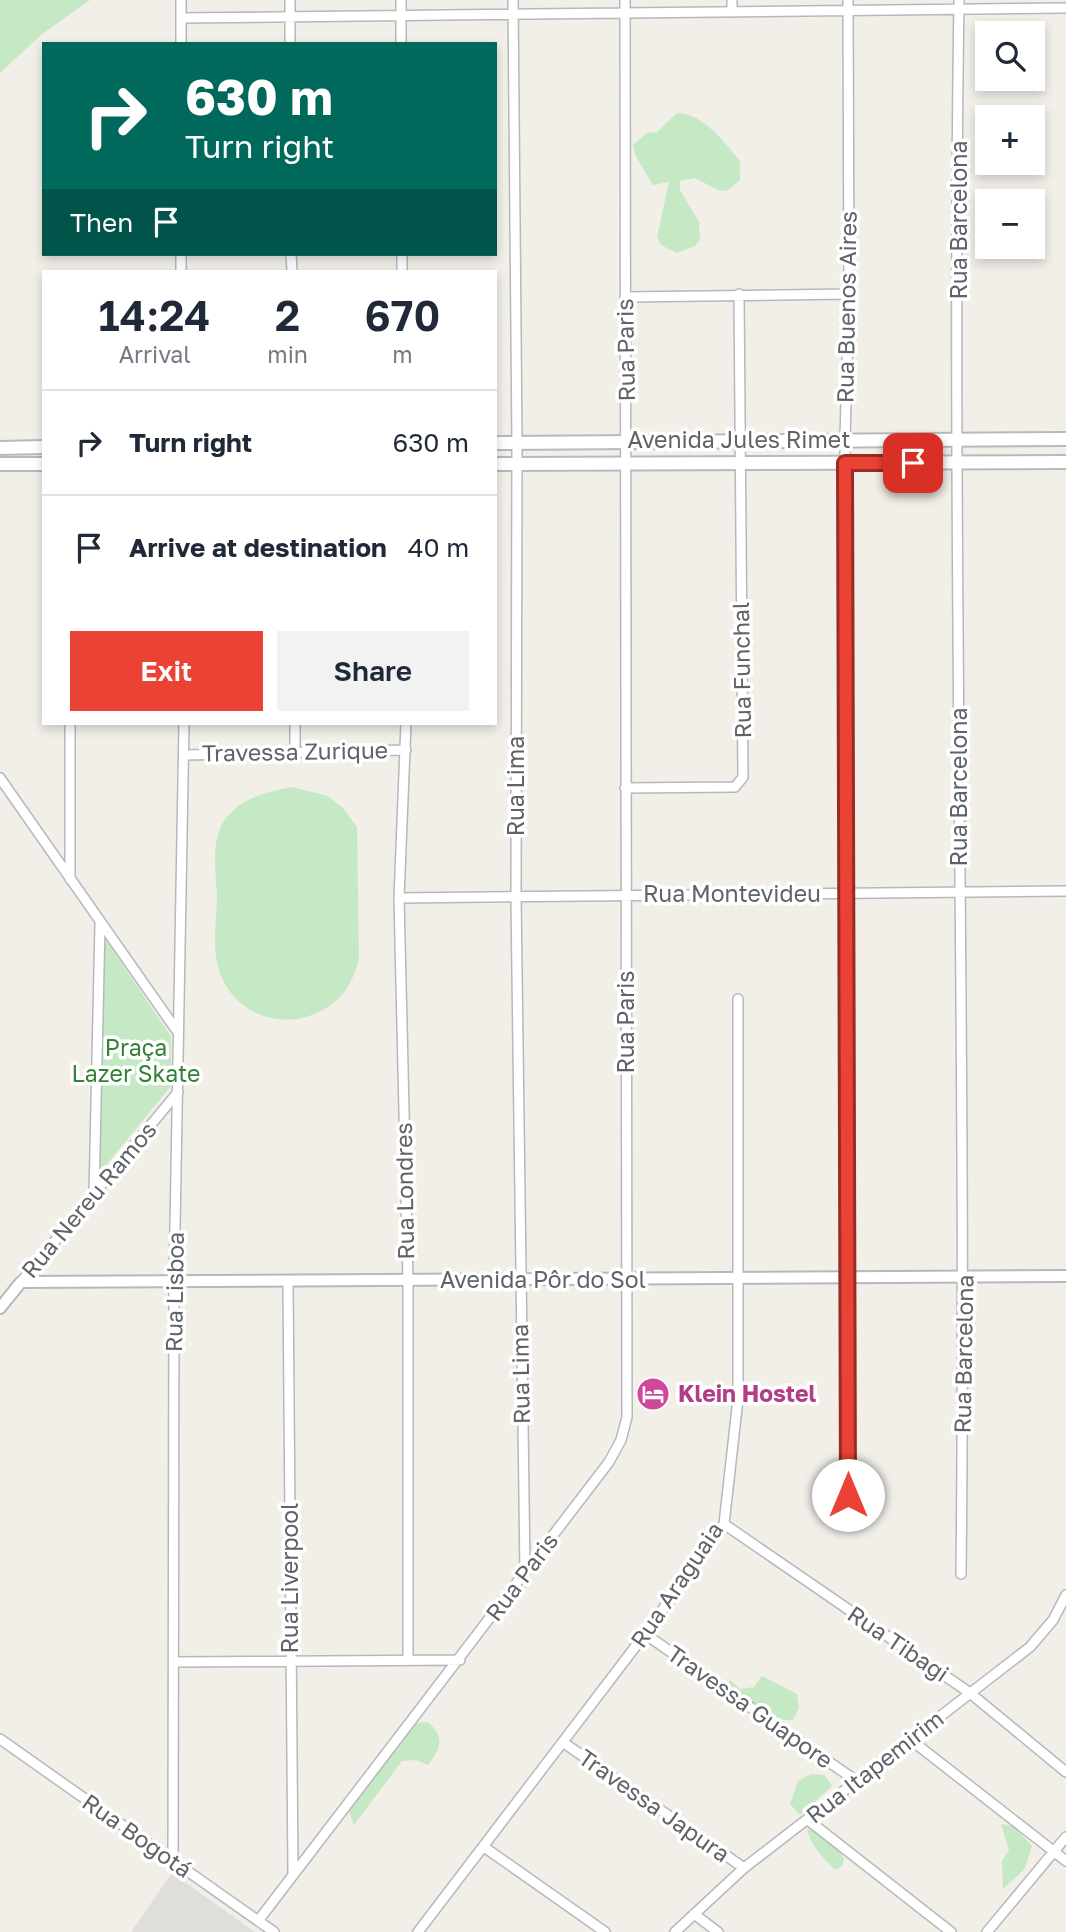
<!DOCTYPE html>
<html lang="en">
<head>
<meta charset="utf-8">
<style>
	:root { --surface:#fff; --page:#f2f2f3; --text:#1f2937; --muted:#747a83; --line:#e0e1e3; --accent:#ea4335 }
	body { margin:0; font-family:"Golos Text",sans-serif; background:var(--page); color:var(--text); height:100vh; display:flex; flex-direction:column; font-size:26px; white-space:nowrap }
	* { box-sizing:border-box; margin:0 }
	p { font-size:23px; color:var(--muted) }
	.icon { flex:none; width:38px; height:38px; fill:none; stroke:currentColor; stroke-width:2; stroke-linecap:round; stroke-linejoin:round }
	.map { position:relative; flex:1; overflow:hidden }
	.details { position:absolute; left:42px; top:270px; width:455px; height:455px; display:flex; flex-direction:column; background:var(--surface); border-radius:0px; box-shadow:0 4px 10px #0003 }
	.details>* { flex:none }
	.banner { position:absolute; left:42px; top:42px; width:455px; height:214px; border-radius:0px; box-shadow:0 4px 10px #0003; background:#00695c; color:#fff; overflow:hidden }
	.fabs { position:absolute; left:975px; top:21px; display:grid; gap:14px }
	.fabs a { display:grid; place-items:center; width:70px; height:70px; border-radius:0px; background:var(--surface); box-shadow:0 4px 10px #0003; font-size:35px }
	.pin { position:absolute; display:grid; place-items:center; width:60px; height:60px; color:#fff; margin:-30px; border-radius:14px; box-shadow:0 4px 10px #0006 }
	.me { position:absolute; width:77px; margin:-38px; rotate:0deg; stroke-linejoin:round; filter:drop-shadow(0 0 5px #0008) }
	.turn { display:flex; align-items:center; gap:24px; height:147px; padding:0 28px; font-size:32px }
	.turn .icon { width:91px; height:91px; stroke-width:2.5 }
	.turn b { display:block; font-size:49px; line-height:60px }
	.then { display:flex; align-items:center; height:66px; padding:0 28px; background:#0003; gap:14px; font-size:26px }
	.eta { display:flex; justify-content:space-evenly; align-items:center; height:119px; text-align:center }
	.eta b { font-size:42px; font-weight:600; line-height:49px }
	.primary-button { display:flex; gap:14px; margin-top:auto; padding:14px 28px }
	.primary-button a { flex:1; height:80px; border-radius:0px; background:var(--accent); color:#fff; font-size:28px; font-weight:600; line-height:80px; text-align:center }
	.primary-button a+a { background:var(--page); color:var(--text) }
	ul { padding:0; list-style:none }
	li { display:flex; align-items:center; gap:21px; height:105px; padding:0 28px; border-top:2px solid var(--line) }
	li div { flex:1 }
	li b { display:block; font-size:26px }
	li em { font-style:normal }
	.map>svg:first-child { display:block }
</style>
</head>
<body>
<div class="map">
<svg width="1066" height="1932" viewBox="0 0 1066 1932">
	<rect width="100%" height="100%" fill="#f1efe8"/>
	<path fill="#e0deda" d="M172 1873 255 1932H131Z"/>
	<path fill="#c5e8c5" d="M0 0H90L41 35 0 73Z
		M677 113C703 113 725 143 740 161V180L727 191 718 190 695 178 680 181V190L699 222 700 240 695 246 677 253 661 245 657 237 669 182 652 185C647 171 634 159 633 145L647 133 657 132Z
		M292 787 328 796 343 808 357 827 359 959C352 987 337 1007 309 1016 271 1029 228 1007 218 966 212 946 217 918 217 897 216 872 210 839 226 818 243 797 267 792 292 787Z
		M105 939 171 1036V1086L98 1175Z
		M762 1676 797 1694 799 1708 793 1720C771 1722 739 1706 723 1690L730 1680 740 1689 754 1687Z
		M428 1722C445 1737 441 1749 428 1765L416 1760 402 1761 354 1825 349 1811C371 1782 387 1748 413 1723Z
		M811 1774 824 1775 832 1786 800 1815 790 1804 798 1781Z
		M1001 1824 1014 1826 1032 1846 1024 1870 1003 1889 1002 1861 1009 1850Z
		M807 1829C823 1833 836 1845 844 1859L842 1866 835 1870C822 1857 811 1846 807 1829Z"/>
	<g fill="none" stroke-linecap="round" stroke-linejoin="round">
		<defs>
			<path id="minor" d="M290 0V44
				M401 0V44
				M513 0 517 443 516 897 525 1572
				M848 0 849 294 845 439 848 1495
				M959 0C951 525 967 1049 961 1574
				M732 11V0
				M181 18 1066 8
				M181 44V0
				M291 254 292 271
				M402 254V271
				M181 271V254
				M625 297 849 294
				M70 723V879
				M295 723V751
				M406 723 399 898 408 1281V1660
				M185 755 406 750
				M0 778 177 1031
				M625 788 735 787 743 777 739 294
				M399 898 1066 891
				M94 1194 100 924
				M21 1282 178 1092
				M288 1283 293 1873
				M724 1524 970 1693 1066 1772
				M645 1634 855 1780
				M174 1662 460 1660
				M0 1739 274 1932
				M911 1740 1066 1861
				M564 1743 744 1868
				M808 1820 951 1932
				M484 1847 605 1932
				M173 1862 174 1283 184 723
				M694 1914 718 1932
				M258 1921 609 1462 621 1440 627 1417 625 0
				M418 1932 645 1634 724 1524 738 1399V999
				M675 1932 744 1868 1030 1647 1053 1620 1066 1595
				M987 1932 1066 1837"/>
			<path id="tertiary" d="M0 1308 21 1282 1066 1276"/>
			<path id="secondary" d="M495 443 1066 439
				M0 448 44 447
				M0 464H44
				M495 464 1066 462"/>
		</defs>
		<use href="#minor" stroke="#b5b8bc" stroke-width="12"/>
		<use href="#tertiary" stroke="#b5b8bc" stroke-width="14"/>
		<use href="#secondary" stroke="#b6babf" stroke-width="16"/>
		<use href="#minor" stroke="#fff" stroke-width="9"/>
		<use href="#tertiary" stroke="#fff" stroke-width="10"/>
		<use href="#secondary" stroke="#fff" stroke-width="12"/>
	</g>
	<g fill="none" stroke-linecap="round" stroke-linejoin="round">
		<defs>
			<path id="route" d="M848 1495 845 463H913"/>
		</defs>
		<use href="#route" stroke="#982c22" stroke-width="18"/>
		<use href="#route" stroke="#ea4335" stroke-width="12"/>
	</g>
	<defs>
		<symbol id="hotel-disc" viewBox="-11 -11 22 22"><circle r="9.5" fill="#d1479c" stroke="#fff"/><path d="M-6-4.5h1.5V1H6V5H4.5V3h-9V5H-6ZM-4 0a1.8 1.8 0 1 1 3.6 0ZM.5 0V-2.5h3Q6-2.5 6 0Z" fill="#fff"/></symbol>
	</defs>
	<g fill-rule="evenodd">
		<use href="#hotel-disc" x="634" y="1375" width="38" height="38"/>
	</g>
	<g text-anchor="middle" stroke-width="7" stroke-linejoin="round" paint-order="stroke">
		<g font-size="23" fill="#5f6368" stroke="#fff">
			<text transform="translate(959 220) rotate(-90)" y="8">Rua Barcelona</text>
			<text transform="translate(847 307) rotate(-89)" y="8">Rua Buenos Aires</text>
			<text transform="translate(626 350) rotate(-91)" y="8">Rua Paris</text>
			<text x="739" y="448">Avenida Jules Rimet</text>
			<text transform="translate(742 670) rotate(-91)" y="8">Rua Funchal</text>
			<text transform="translate(295 752) rotate(-1)" y="8">Travessa Zurique</text>
			<text transform="translate(516 786) rotate(-90)" y="8">Rua Lima</text>
			<text transform="translate(959 787) rotate(-90)" y="8">Rua Barcelona</text>
			<text x="732" y="902">Rua Montevideu</text>
			<text transform="translate(626 1022) rotate(-90)" y="8">Rua Paris</text>
			<text transform="translate(405 1191) rotate(-91)" y="8">Rua Londres</text>
			<text transform="translate(89 1200) rotate(-50)" y="8">Rua Nereu Ramos</text>
			<text x="543" y="1288">Avenida Pôr do Sol</text>
			<text transform="translate(175 1292) rotate(-89)" y="8">Rua Lisboa</text>
			<text transform="translate(964 1354) rotate(-89)" y="8">Rua Barcelona</text>
			<text transform="translate(521 1374) rotate(-91)" y="8">Rua Lima</text>
			<text transform="translate(522 1577) rotate(-53)" y="8">Rua Paris</text>
			<text transform="translate(290 1578) rotate(-90)" y="8">Rua Liverpool</text>
			<text transform="translate(677 1585) rotate(-56)" y="8">Rua Araguaia</text>
			<text transform="translate(898 1644) rotate(34)" y="8">Rua Tibagi</text>
			<text transform="translate(750 1707) rotate(35)" y="8">Travessa Guapore</text>
			<text transform="translate(875 1767) rotate(-38)" y="8">Rua Itapemirim</text>
			<text transform="translate(654 1806) rotate(35)" y="8">Travessa Japura</text>
			<text transform="translate(137 1836) rotate(35)" y="8">Rua Bogotá</text>
		</g>
		<g font-size="23" fill="#348238" stroke="#fff">
			<text x="136" y="1056">Praça<tspan x="136" dy="26">Lazer Skate</tspan></text>
		</g>
		<g font-size="23" font-weight="bold" fill="#b23c85" stroke="#fff" text-anchor="start">
			<text x="678" y="1402">Klein Hostel</text>
		</g>
	</g>
</svg>
<div class="fabs">
<a><svg class="icon" aria-label="search" viewBox="0 0 24 24"><circle cx="10" cy="10" r="6"/><path d="M15 15l6 6"/></svg></a>
<a>+</a>
<a>−</a>
</div>
<div class="pin" style="left:913px;top:463px;background:#d93025"><svg class="icon" aria-label="arrive" viewBox="0 0 24 24"><path d="M6 21V4h12l-3 4 3 4H6"/></svg></div>
<svg class="me" style="left:848px;top:1495px" viewBox="-20 -20 40 40"><circle r="19" fill="#fff"/><path d="M0-13L10 11 0 6-10 11z" fill="#ea4335"/></svg>
<div class="banner">
<div class="turn"><svg class="icon" aria-label="right" viewBox="0 0 24 24"><path d="M7 20v-9h11M14 6l5 5-5 5"/></svg><div><b>630 m</b>Turn right</div></div>
<div class="then">Then<svg class="icon" aria-label="arrive" viewBox="0 0 24 24"><path d="M6 21V4h12l-3 4 3 4H6"/></svg></div>
</div>
<section class="details">
<div class="eta">
<div><b>14:24</b><p>Arrival</p></div>
<div><b>2</b><p>min</p></div>
<div><b>670</b><p>m</p></div>
</div>
<ul>
<li><svg class="icon" aria-label="right" viewBox="0 0 24 24"><path d="M7 20v-9h11M14 6l5 5-5 5"/></svg><div><b>Turn right</b></div><em>630 m</em></li>
<li><svg class="icon" aria-label="arrive" viewBox="0 0 24 24"><path d="M6 21V4h12l-3 4 3 4H6"/></svg><div><b>Arrive at destination</b></div><em>40 m</em></li>
</ul>
<div class="primary-button"><a>Exit</a><a>Share</a></div>
</section>
</div>
</body>
</html>
